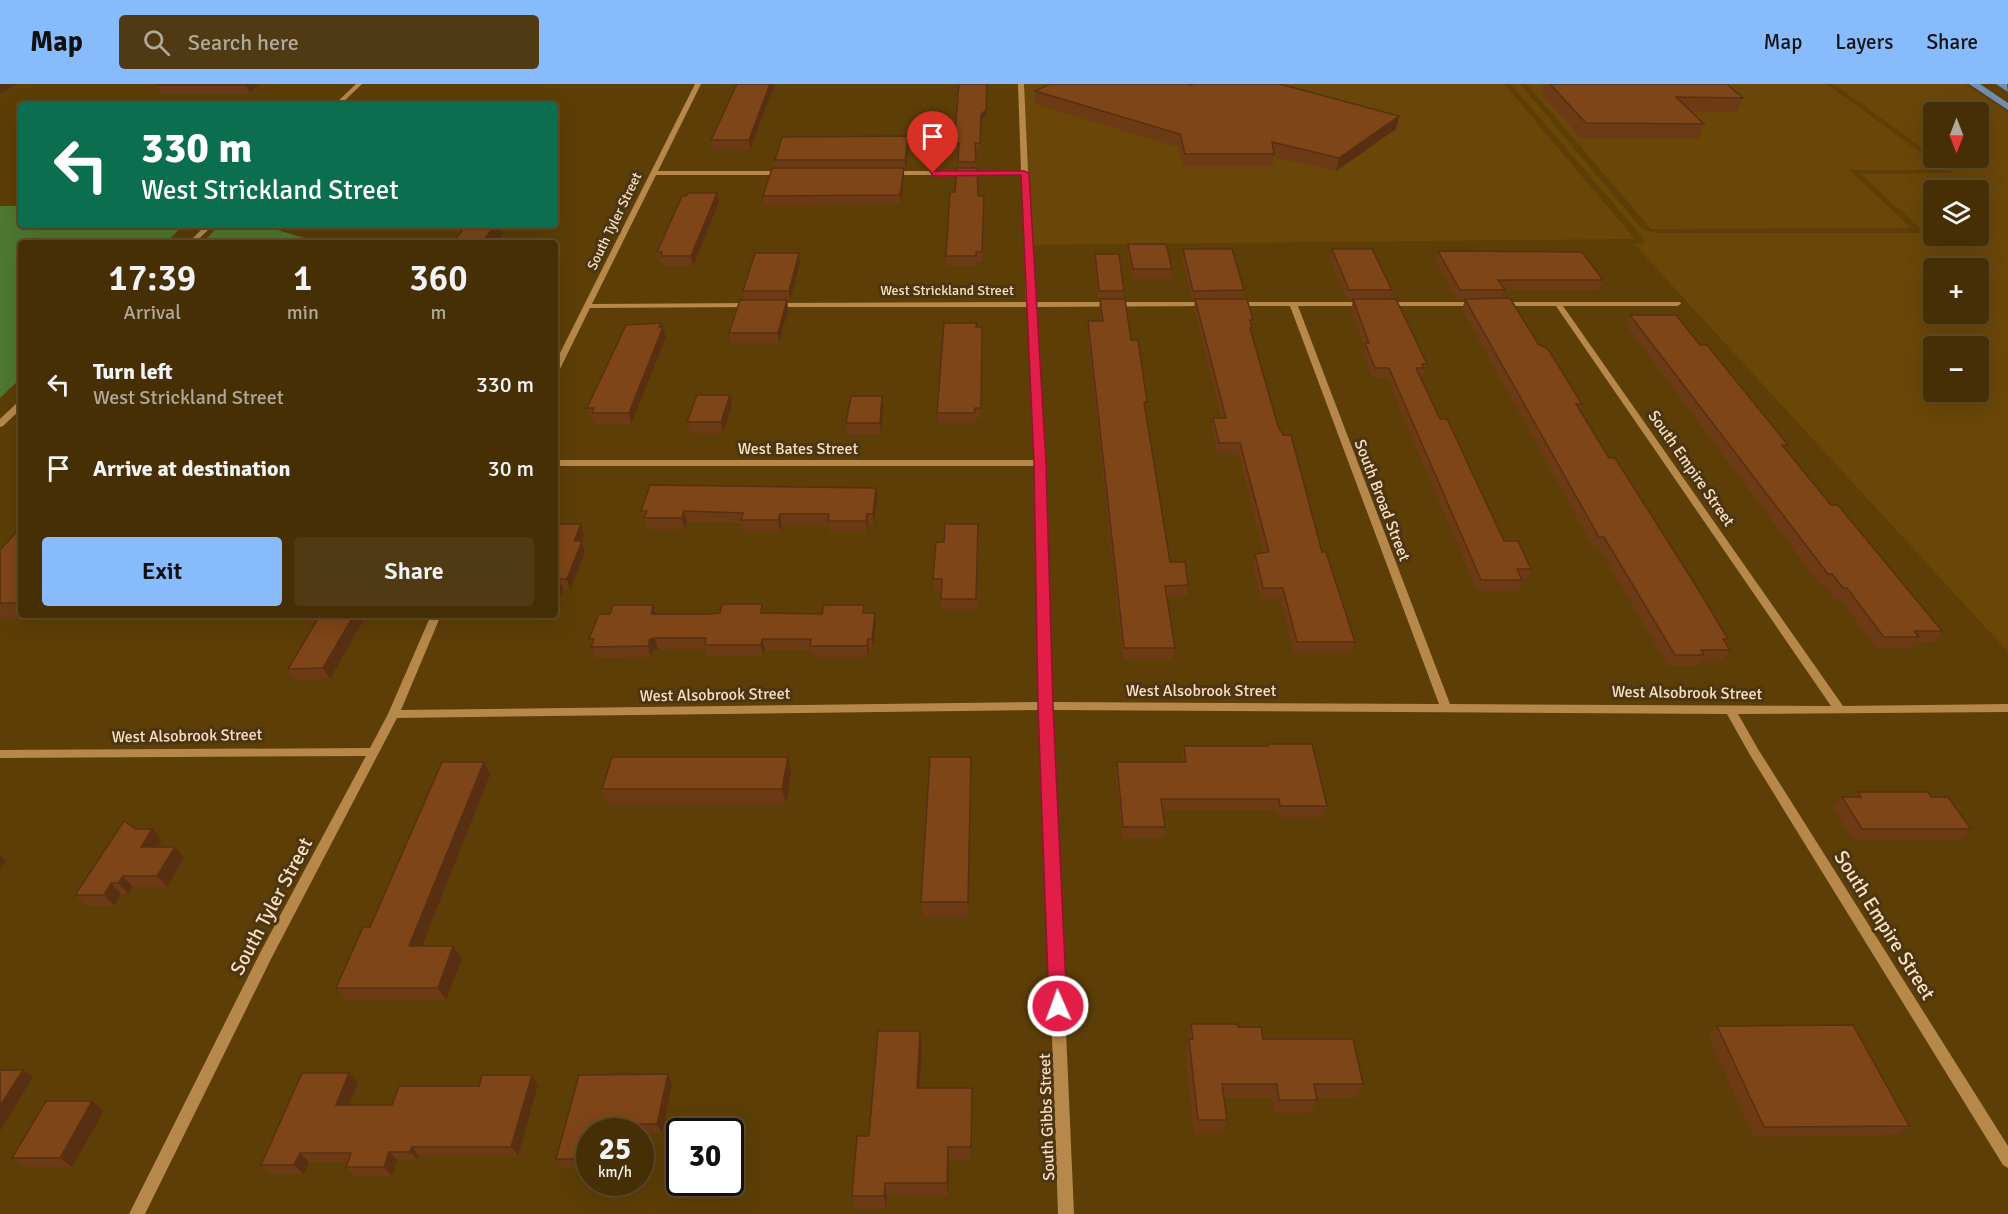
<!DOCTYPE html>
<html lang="en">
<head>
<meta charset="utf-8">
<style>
	:root { --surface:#462e05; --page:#503a13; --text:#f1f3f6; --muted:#b0a89a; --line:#5e4a27; --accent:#87bbfb }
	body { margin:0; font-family:Signika,sans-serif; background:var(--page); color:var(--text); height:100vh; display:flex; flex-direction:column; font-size:22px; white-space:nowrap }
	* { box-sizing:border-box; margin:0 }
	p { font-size:20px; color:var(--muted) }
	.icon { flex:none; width:33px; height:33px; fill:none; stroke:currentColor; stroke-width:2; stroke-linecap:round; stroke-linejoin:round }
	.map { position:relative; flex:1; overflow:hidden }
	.side { position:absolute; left:18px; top:156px; width:540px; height:378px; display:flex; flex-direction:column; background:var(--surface); border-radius:6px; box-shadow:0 6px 24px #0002,0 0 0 2px var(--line) }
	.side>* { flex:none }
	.top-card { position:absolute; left:18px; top:18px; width:540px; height:126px; border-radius:6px; box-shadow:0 6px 24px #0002,0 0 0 2px var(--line); background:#0b6e4f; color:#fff; overflow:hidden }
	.needle { width:39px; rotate:180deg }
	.fabs { position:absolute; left:1923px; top:18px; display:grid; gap:12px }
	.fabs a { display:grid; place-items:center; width:66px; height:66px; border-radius:6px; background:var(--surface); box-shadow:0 6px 24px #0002,0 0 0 2px var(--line); font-size:30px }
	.speed { position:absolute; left:576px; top:1034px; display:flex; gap:12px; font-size:30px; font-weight:700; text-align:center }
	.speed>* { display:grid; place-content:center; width:78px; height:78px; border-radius:50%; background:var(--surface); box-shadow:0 6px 24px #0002,0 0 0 2px var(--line); line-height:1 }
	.speed small { font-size:15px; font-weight:400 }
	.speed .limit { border:3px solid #111; border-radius:9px; background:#fff; color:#111 }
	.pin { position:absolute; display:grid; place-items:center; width:51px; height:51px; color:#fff; margin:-62px -26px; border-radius:50% 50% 50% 0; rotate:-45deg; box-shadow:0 0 6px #0007 }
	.pin .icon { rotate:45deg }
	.me { position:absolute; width:66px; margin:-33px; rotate:358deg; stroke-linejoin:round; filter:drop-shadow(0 0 4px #0008) }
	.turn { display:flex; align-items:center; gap:21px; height:126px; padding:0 24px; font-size:27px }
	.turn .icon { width:78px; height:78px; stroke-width:2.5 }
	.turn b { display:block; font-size:42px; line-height:51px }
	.eta { display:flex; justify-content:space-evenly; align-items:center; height:102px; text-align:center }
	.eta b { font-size:36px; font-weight:600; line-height:42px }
	.primary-button { display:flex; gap:12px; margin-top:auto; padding:12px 24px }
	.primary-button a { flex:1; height:69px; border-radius:6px; background:var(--accent); color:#111; font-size:24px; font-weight:600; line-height:69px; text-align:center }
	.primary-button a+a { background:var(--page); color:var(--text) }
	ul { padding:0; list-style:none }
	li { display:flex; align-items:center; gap:18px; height:84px; padding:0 24px }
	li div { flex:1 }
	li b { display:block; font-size:22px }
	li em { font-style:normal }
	header { display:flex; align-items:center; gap:36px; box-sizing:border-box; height:84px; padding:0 30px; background:var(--accent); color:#111 }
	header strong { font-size:28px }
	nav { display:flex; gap:33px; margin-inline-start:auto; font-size:21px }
	.search { width:420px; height:54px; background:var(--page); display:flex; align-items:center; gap:15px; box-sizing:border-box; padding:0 21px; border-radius:6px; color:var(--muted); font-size:22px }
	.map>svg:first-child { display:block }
</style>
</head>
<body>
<header>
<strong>Map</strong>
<div class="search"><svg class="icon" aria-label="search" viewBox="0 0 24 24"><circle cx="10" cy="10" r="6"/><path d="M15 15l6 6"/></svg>Search here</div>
<nav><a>Map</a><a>Layers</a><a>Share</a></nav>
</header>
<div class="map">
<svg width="2008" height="1130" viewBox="0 0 2008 1130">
	<rect width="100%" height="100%" fill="#5d3e07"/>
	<path fill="#6a4709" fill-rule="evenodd" d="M1021 0H1504L1635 155 1027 161Z
		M1511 0H1520L1642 145 1655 149H1919L1920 144 1861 90 1954 89 1935 74H1978V28H1934L1933 72 1834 0H1965L2008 28V568L1634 160 1644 159V155ZM1934 106H1978V152H1934ZM1934 184H1978V230H1934ZM1934 262H1978V308H1934Z
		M1527 0H1827L1945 86H1849L1911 144 1651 145Z"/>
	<path fill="#4e7930" d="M0 122H21V141H184L165 159H21V294L0 314Z
		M220 141H261L321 159H202Z"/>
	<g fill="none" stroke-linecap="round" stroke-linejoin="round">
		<path fill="#b6894a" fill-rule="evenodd" d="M356 0H362L340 21H334Z
			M695 0H701L658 87H784L787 89 784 91H656L592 220 753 219 757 221 753 223 590 224 559 287 555 289V279Z
			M1018 0H1024L1034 218H1209L1213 220 1209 222 1034 223 1044 379 1051 618 1439 620 1290 222H1233L1229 220 1233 218H1368V222H1298L1450 620 1831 622 1556 222H1500L1496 220 1500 218H1680L1681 220 1677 222H1563L1843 622 2008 620V628L1738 630 1758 665 2008 1062V1084L2003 1081 1750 671 1727 630 1052 626 1074 1130H1058L1041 626 397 634 271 875 145 1130H129L261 867 366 672 0 674V666L370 664 388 630 431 531H441L401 626 1040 618 1036 382H555V376H1035L1027 223H774L770 221 774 219 1026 218 1022 91H890L887 89 890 87H1021Z
			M206 141H213L195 159H188Z
			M1380 218H1476L1480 220 1476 222H1380Z
			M18 318H21V325L3 342 0 343V335Z"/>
		<path fill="#708eae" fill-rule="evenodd" d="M1969 0H1980L2008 19V26Z
			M1996 0H2007L2008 8Z"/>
	</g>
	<path fill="#6c3b15" d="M261 0 250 9H160L156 1Z
		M737 0H775L750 65H712L711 56Z
		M987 0 986 32 981 37 980 66H976L978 112 984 121 982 178H977L976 182H946V172L955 108 958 84 959 66H954V59Z
		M1543 0H1727L1743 14 1737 28H1692L1704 40 1698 55H1581L1541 9Z
		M1192 1 1399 32 1396 45 1336 87 1274 73 1272 83H1184L1178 63 1034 20 1035 7Z
		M909 61 906 85H904V93L901 120 764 121 763 112 776 84 775 76Z
		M719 118 693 182H663L662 178H659L657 168Z
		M1128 160 1172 185 1171 195H1132L1128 170Z
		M1183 165 1244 206 1243 215 1253 236 1251 250 1278 342 1355 558 1351 569H1294L1281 515H1261L1253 481 1255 470 1264 469 1238 369H1217L1212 345 1213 334H1222L1194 225 1195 217H1192L1182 174Z
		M1332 165 1392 206 1389 215 1427 280 1424 290H1422L1420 294 1440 335 1504 457 1531 485 1527 495H1522V496L1518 507H1477L1387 294H1373L1363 269 1364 262 1351 225 1353 216H1347L1330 175Z
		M1438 167 1603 196 1599 206H1504L1502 214 1538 260 1582 320 1579 326 1609 374 1728 555 1726 559 1730 566 1723 577H1700L1697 582H1668L1599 464H1594L1462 225 1465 216H1457L1435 176Z
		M1095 170 1124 207 1123 215 1131 256 1147 318 1145 329 1170 478 1188 501 1187 512 1167 513 1175 564 1173 575H1123L1087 248 1088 237H1101L1099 225 1100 217H1098L1094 180Z
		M800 179 790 217H787L788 226 779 259H731L729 249 744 216 743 207Z
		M1630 231 1700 261 1788 361 1785 365 1831 421 1942 547 1934 558H1915L1910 564H1876L1840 515H1835L1824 501H1820L1626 241Z
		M661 239 666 253 631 340H595L593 335H590L587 324Z
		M976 243H982L981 334H975V339H938L937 329Z
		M882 312 883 323 881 350H847L846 339Z
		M732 322 723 349H690L687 338Z
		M876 404 877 415 874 441H868L867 448H830L829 441H782L780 447H743L742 439 687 438 684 445H647L645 438H644L641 427Z
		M555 440 584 451 582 457 585 468 570 506H563L555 525Z
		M21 443V531H45L41 535H0V466Z
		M979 451 977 525H941V506H934L933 495 944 458Z
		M653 521 656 530 764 529 822 530 864 521 865 529H875L876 540 873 566H869L868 573H812L811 566H765L763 572H707L706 565H658L653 566 651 573 595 574 589 555Z
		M320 531H366L330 595 294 596 288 585Z
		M1268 660 1327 722 1323 733H1278L1276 726H1163L1165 743 1163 754H1122L1116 689 1117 678H1183L1182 673 1184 662H1267Z
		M788 673 791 689 786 721H608L602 705Z
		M971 673V689L968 833H923L921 818Z
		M490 691 423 862 462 875 446 916H347L336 904 370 843Z
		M1858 708 1931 713 1971 745 1960 756H1853L1833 724 1842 713H1854Z
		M136 745H152L162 756 157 763H175L184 774 167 803H133L128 810H121L114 822H86L75 811Z
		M1191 940 1238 943 1363 1000 1356 1014H1317V1016L1311 1029H1274L1272 1014H1224L1227 1036 1223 1049H1194L1185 969Z
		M1717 942 1909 1042 1897 1051 1754 1053 1708 952Z
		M922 962 920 1004H972L971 1076H949L948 1112H887L886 1125H855L852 1112 869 1052Z
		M668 990 672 1000 662 1049H640V1047H590V1084H562L556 1075 579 991Z
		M358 999 349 1021H392L479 1002 538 1001 518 1072H419L418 1076H397L392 1092H355L346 1083 348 1078H309L304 1090H271L261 1081Z
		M104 1027 72 1083H25L12 1074Z"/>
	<path fill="#583011" d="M0 0H17L0 10Z
		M247 0H261L250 9 246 1Z
		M770 0H775L750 65 749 56Z
		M987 0 986 32 981 37 980 66 981 30Z
		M1399 32 1396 45 1336 87 1339 74Z
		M908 52 909 61 906 85 905 76Z
		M904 84V93L901 120 900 111Z
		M717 109 719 118 693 182 691 172Z
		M495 141H500L503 150 496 159H482Z
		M799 169 800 179 790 217 789 207Z
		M787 216 788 226 779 259 778 249Z
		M661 239 666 253 631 340 629 329Z
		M730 311 732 322 723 349 721 338Z
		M882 312 883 323 881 350 880 339Z
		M876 404 877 415 874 441 873 430Z
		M684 427 687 438 684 445 682 434Z
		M780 430 782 441 780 447 778 436Z
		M867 430 868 441 867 448 866 437Z
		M581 440 584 451 577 468 574 457Z
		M582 457 585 468 570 506 567 495Z
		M559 495 563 506 555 525V504Z
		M653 521 657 532 651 530Z
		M875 529 876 540 873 566 872 555Z
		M38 531H45L41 535Z
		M354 531H366L330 595 323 584Z
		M655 554 658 565 653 566 651 573 648 562 650 555Z
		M762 555 765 566 763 572 761 561Z
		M868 555 869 566 868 573 867 562Z
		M788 673 791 689 786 721 782 705Z
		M971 673V689L968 833V818Z
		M484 678 490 691 417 875 409 862Z
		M152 745 162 756 150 774 141 763Z
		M175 763 184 774 167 803 157 792Z
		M0 771 6 777 0 785Z
		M123 792 133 803 128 810 118 799Z
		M111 799 121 810 114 822 104 811Z
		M453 862 462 875 446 916 438 904Z
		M920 947 922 962 919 1017 917 1004Z
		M23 986 33 993 0 1047V1022Z
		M349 989 358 999 345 1030 336 1021Z
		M668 990 672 1000 662 1049 657 1040Z
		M532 991 538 1001 518 1072 511 1063Z
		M92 1017 104 1027 72 1083 60 1074Z
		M614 1040 618 1047H613Z
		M412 1063 419 1072 418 1076 410 1068Z
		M948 1063 949 1076 948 1112 947 1099Z
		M389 1068 397 1076 392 1092 384 1083Z
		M300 1069 309 1078 304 1090 294 1081Z
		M885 1099 887 1112 886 1125 884 1112Z"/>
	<path fill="#7e4518" stroke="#583011" stroke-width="1.5" d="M158 0H247L246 1H156Z
		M737 0H770L749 56H711Z
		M959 0H987L986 26 981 30 980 59H975L976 78H958L959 59H954Z
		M1050 0H1186L1192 1 1194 0H1280L1399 32 1339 74 1272 58 1274 70H1185L1180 50 1035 7Z
		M1550 0H1727L1743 14 1676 13 1704 40 1586 39Z
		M908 52 905 76H775L782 53Z
		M772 84H904L900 111 763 112Z
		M957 84H977L978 112H984L982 168H976V172H946L950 108H955Z
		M688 109H717L691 172H661L662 168H657L682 112H686Z
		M466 141H495L482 159H453Z
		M1128 160H1166L1172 185H1133Z
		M1183 165H1232L1244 206 1193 207Z
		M1332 165H1372L1392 206H1349Z
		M1438 167 1582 168 1603 196H1498L1505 206H1460Z
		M755 169H799L789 207H743Z
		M1095 170H1119L1124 207H1099Z
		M1510 214 1538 260 1548 265 1582 320H1576L1609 374H1615L1698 505 1728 555H1723L1730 566H1701L1704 571H1675L1604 453H1599L1465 215Z
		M1100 215H1125L1131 256H1138L1147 318H1144L1170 478H1185L1188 501 1165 502 1175 564H1124L1088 237H1103Z
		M1195 215H1247L1253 236H1250L1252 244H1250L1278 342 1283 351H1291L1322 468H1326L1355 558H1297L1283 504H1263L1255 470 1269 468 1240 359H1219L1213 334H1226Z
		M1353 215H1396L1427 280H1422L1424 284H1416L1440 335H1447L1504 457H1518L1531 485H1517L1522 496H1481L1389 284H1375L1365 259H1369Z
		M740 216H787L778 249H729Z
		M1630 231H1676L1700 261H1707L1788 361H1782L1831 421H1838L1942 547H1914L1919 553H1884L1847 504H1843L1832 490H1828Z
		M661 239 659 243H663L629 329H592L594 324H587L626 241Z
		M944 239H977L976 243H982L981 324H975L974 329H937Z
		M697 311H730L721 338H687Z
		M851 312H882L880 339H846Z
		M650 401 876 404 873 430H867L866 437H828L829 430H780L778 436H741L743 429 684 427 682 434H644L647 427H641Z
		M555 440H581L574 457H582L567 495H559L555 504Z
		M945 440H978L976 515H941L942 495H933L936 458H944Z
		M21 443V519H0V466Z
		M722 520H762L761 529 822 530 824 521H864L863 529H875L872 555H868L867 562H810L811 555H762L761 561H705L706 554H655L650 555 648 562 591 563 594 555H589L599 530H610L613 521H653L651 530H708L720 529Z
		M320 531H354L323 584 288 585Z
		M1268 660H1312L1327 722H1280L1279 715H1161L1165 743H1123L1117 678H1186L1184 662H1268Z
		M612 673H788L782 705H602Z
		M930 673H971L968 818H921Z
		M442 678H484L409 862H453L438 904H336L363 843H370Z
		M1858 708H1928L1931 713H1948L1971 745H1862L1842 713H1861Z
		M124 737 136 745H152L141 763H175L157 792H123L118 799H111L104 811H75Z
		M1191 940H1237L1238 943H1261L1263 955H1353L1363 1000H1314L1317 1016H1279L1277 1000H1222L1227 1036H1198L1189 955H1193Z
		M1853 941 1909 1042 1764 1043 1717 942Z
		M878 947H920L917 1004H972L971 1063H948L947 1099H885L884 1112H852L857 1052H869Z
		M0 986H23L0 1022Z
		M302 989H349L336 1021H392L399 1002H479L482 991H532L511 1063H412L410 1068H389L384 1083H346L351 1069H300L294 1081H261Z
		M668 990 657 1040H614L613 1047H590V1075H556L579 991Z
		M46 1017H92L60 1074H12Z"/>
	<path fill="#e11d48" stroke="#92132f" stroke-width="1.5" d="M930 87H1024L1029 89 1046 379 1053 622 1067 922 1064 928 1058 930 1051 928 1049 922 1038 622 1034 379 1021 91 933 92Z"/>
	<g text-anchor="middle" stroke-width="6" stroke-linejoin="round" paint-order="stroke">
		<g font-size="14" fill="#f8e0c1" stroke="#4c3513">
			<text transform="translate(614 137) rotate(-64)" y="5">South Tyler Street</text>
			<text x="947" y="211">West Strickland Street</text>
		</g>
		<g font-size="16" fill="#f8e0c1" stroke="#4c3513">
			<text x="798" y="370">West Bates Street</text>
			<text transform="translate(1692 384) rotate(55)" y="6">South Empire Street</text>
			<text transform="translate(1383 416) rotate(69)" y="6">South Broad Street</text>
			<text x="1201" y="612">West Alsobrook Street</text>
			<text transform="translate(1687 608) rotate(1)" y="6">West Alsobrook Street</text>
			<text transform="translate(715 610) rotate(-1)" y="6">West Alsobrook Street</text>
			<text transform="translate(187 651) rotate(-1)" y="6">West Alsobrook Street</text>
			<text transform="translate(1046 1033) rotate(-92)" y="6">South Gibbs Street</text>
		</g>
		<g font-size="20" fill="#f8e0c1" stroke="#4c3513">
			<text transform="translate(271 822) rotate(-62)" y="7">South Tyler Street</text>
			<text transform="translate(1885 841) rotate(58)" y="7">South Empire Street</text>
		</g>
	</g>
</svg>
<div class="fabs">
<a><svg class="needle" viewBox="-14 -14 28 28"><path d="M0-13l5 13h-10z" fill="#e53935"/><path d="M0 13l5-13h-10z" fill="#b0a89a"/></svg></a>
<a><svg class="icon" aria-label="layers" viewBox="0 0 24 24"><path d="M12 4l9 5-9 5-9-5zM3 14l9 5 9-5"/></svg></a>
<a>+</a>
<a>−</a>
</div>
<div class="speed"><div>25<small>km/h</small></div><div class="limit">30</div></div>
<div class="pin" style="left:933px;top:89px;background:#d93025"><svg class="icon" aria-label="arrive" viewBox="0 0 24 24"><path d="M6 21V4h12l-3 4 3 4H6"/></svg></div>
<svg class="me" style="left:1058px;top:922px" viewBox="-20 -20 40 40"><circle r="17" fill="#e11d48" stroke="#fff" stroke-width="3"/><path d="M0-11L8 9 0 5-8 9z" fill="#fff"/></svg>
<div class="top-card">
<div class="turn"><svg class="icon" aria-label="left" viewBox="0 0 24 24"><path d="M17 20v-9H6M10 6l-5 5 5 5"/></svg><div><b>330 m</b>West Strickland Street</div></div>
</div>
<section class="side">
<div class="eta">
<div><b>17:39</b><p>Arrival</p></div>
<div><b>1</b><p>min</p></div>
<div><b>360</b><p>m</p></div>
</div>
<ul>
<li><svg class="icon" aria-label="left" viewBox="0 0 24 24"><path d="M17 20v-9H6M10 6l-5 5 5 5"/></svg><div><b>Turn left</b><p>West Strickland Street</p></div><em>330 m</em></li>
<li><svg class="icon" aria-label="arrive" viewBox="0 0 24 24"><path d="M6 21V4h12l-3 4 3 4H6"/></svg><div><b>Arrive at destination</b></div><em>30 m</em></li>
</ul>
<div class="primary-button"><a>Exit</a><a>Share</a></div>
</section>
</div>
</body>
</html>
